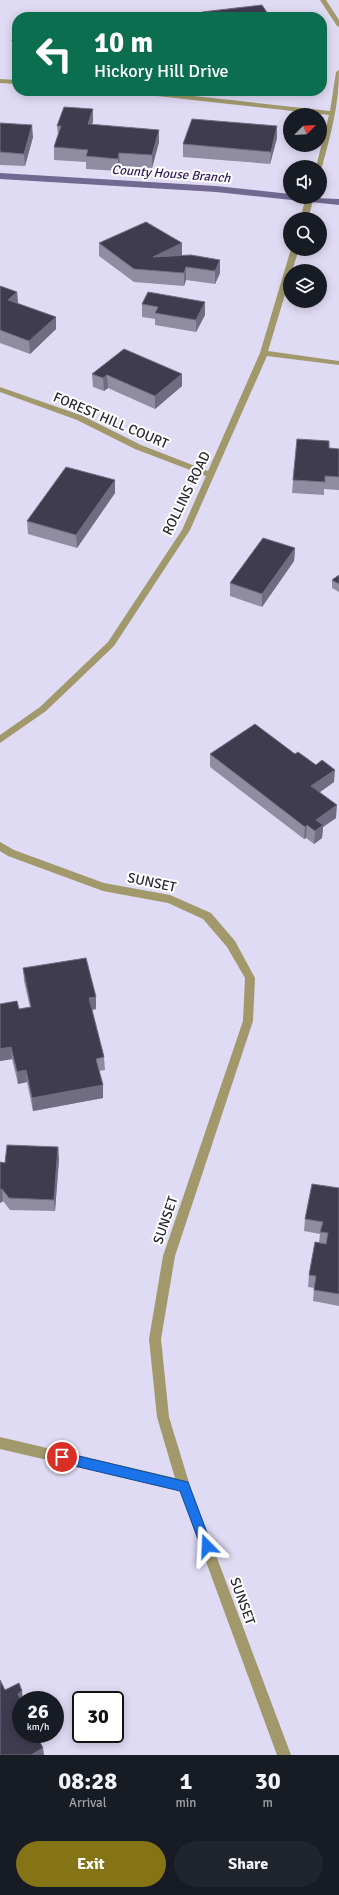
<!DOCTYPE html>
<html lang="en">
<head>
<meta charset="utf-8">
<style>
	:root { --surface:#171b24; --page:#20242c; --text:#f1f3f6; --muted:#9ea1a6; --accent:#857416 }
	body { margin:0; font-family:Signika,sans-serif; background:var(--page); color:var(--text); height:100vh; display:flex; flex-direction:column; font-size:15px; white-space:nowrap }
	* { box-sizing:border-box; margin:0 }
	p { font-size:13px; color:var(--muted) }
	.icon { flex:none; width:22px; height:22px; fill:none; stroke:currentColor; stroke-width:2; stroke-linecap:round; stroke-linejoin:round }
	.map { position:relative; height:1755px; overflow:hidden }
	.panel { display:flex; flex-direction:column; background:var(--surface); flex:1 }
	.panel>* { flex:none }
	.hud { position:absolute; left:12px; top:12px; width:315px; height:84px; border-radius:16px; box-shadow:0 2px 10px #0003; background:#0b6e4f; color:#fff; overflow:hidden }
	.needle { width:26px; rotate:66deg }
	.controls { position:absolute; left:283px; top:108px; display:grid; gap:8px }
	.controls a { display:grid; place-items:center; width:44px; height:44px; border-radius:50%; background:var(--surface); box-shadow:0 2px 10px #0003; font-size:20px }
	.speed { position:absolute; left:12px; top:1691px; display:flex; gap:8px; font-size:20px; font-weight:700; text-align:center }
	.speed>* { display:grid; place-content:center; width:52px; height:52px; border-radius:50%; background:var(--surface); box-shadow:0 2px 10px #0003; line-height:1 }
	.speed small { font-size:10px; font-weight:400 }
	.speed .limit { border:2px solid #111; border-radius:6px; background:#fff; color:#111 }
	.pin { position:absolute; display:grid; place-items:center; width:34px; height:34px; color:#fff; margin:-17px; border:2px solid #fff; border-radius:50%; box-shadow:0 1px 4px #0007 }
	.me { position:absolute; width:44px; margin:-22px; rotate:339deg; stroke-linejoin:round; filter:drop-shadow(0 0 3px #0008) }
	.turn { display:flex; align-items:center; gap:14px; height:84px; padding:0 16px; font-size:18px }
	.turn .icon { width:52px; height:52px; stroke-width:2.5 }
	.turn b { display:block; font-size:28px; line-height:34px }
	.eta { display:flex; justify-content:space-evenly; align-items:center; height:68px; text-align:center }
	.eta b { font-size:24px; font-weight:800; line-height:28px }
	.primary-button { display:flex; gap:8px; margin-top:auto; padding:8px 16px }
	.primary-button a { flex:1; height:46px; border-radius:24px; background:var(--accent); color:#fff; font-size:16px; font-weight:800; line-height:46px; text-align:center }
	.primary-button a+a { background:var(--page); color:var(--text) }
	.map>svg:first-child { display:block }
</style>
</head>
<body>
<div class="map">
<svg width="339" height="1755" viewBox="0 0 339 1755">
	<rect width="100%" height="100%" fill="#e0dbf4"/>
	<g fill="none" stroke-linecap="round" stroke-linejoin="round">
		<path fill="#726992" fill-rule="evenodd" d="M0 173 216 186 290 194V197L339 199V205L216 192 0 179Z"/>
		<path fill="#a1986b" fill-rule="evenodd" d="M320 0H326L339 20V27L337 26Z
			M339 70C339 106 331 133 322 167L320 169V167H316L329 115 130 93 127 91H148L330 111 336 72Z
			M0 79 17 80V84L0 83Z
			M306 197H314L308 219H300Z
			M291 249H299L292 271H290V278L268 351 339 361V365L267 356 190 530 114 646 46 711 0 743V735L40 707 108 642 182 530 206 476 135 449 77 420 0 392V387L83 416 141 445 208 471 260 353Z
			M0 842 14 850 104 883 170 895 211 913 235 941 255 978 253 1021 175 1256 161 1339 169 1417 190 1486 291 1755H277L180 1491 0 1449V1437L175 1478 157 1417 149 1339 163 1256 243 1021 245 978 227 947 203 919 168 903 103 891 8 856 0 851Z"/>
	</g>
	<path fill="#908ca2" d="M17 22V53H13L12 41Z
		M93 121 92 125 159 142 152 168 120 166 118 171 86 169V162L54 160V147L58 135 57 126Z
		M0 123 33 137 25 166 0 165Z
		M277 138 270 164 183 157V144Z
		M99 243H182V255L220 273 215 284 186 280 184 286 134 282 99 256Z
		M0 286 17 292 18 303 56 329 30 354 0 343Z
		M205 302V315L196 332 155 325V319L142 317V304Z
		M92 374 182 386 155 409 108 388 104 391 93 387Z
		M329 448 339 449V490L324 489V495L292 493 293 480Z
		M115 480V493L77 548 28 534 27 521Z
		M295 548 294 561 262 607 230 596V583Z
		M339 575V592L332 588V580Z
		M210 754H295L316 765 334 782 320 792 336 818 323 827 322 838 314 844 306 838 304 839 210 767Z
		M23 968 96 1009 92 1010 104 1057 105 1070 99 1071 103 1098 33 1111 27 1082 18 1084 12 1059 0 1061V1004L19 1009 30 1007 24 981Z
		M58 1147 59 1159 55 1211 10 1210 3 1201 0 1203V1162L5 1163Z
		M339 1188V1306L313 1301 314 1288 308 1287 309 1275 319 1243 320 1234 304 1231 305 1219Z"/>
	<path fill="#706c81" d="M93 109V121L88 137V124Z
		M32 125 33 137 25 166 24 154Z
		M277 126V138L270 164 271 152Z
		M159 130V142L152 168V155Z
		M119 153 120 166 118 171V159Z
		M182 243V255L153 257Z
		M220 260V273L215 284V271Z
		M186 267V280L184 286V273Z
		M17 292 18 305 8 300Z
		M205 302V315L196 332V320Z
		M56 317V329L30 354 29 341Z
		M182 374V386L155 409V396Z
		M107 375 108 388 104 391 103 378Z
		M115 480V493L77 548 76 535Z
		M295 548 294 561 262 607V594Z
		M335 770 334 782 310 799 311 786Z
		M337 805 336 818 323 827 322 838 314 844 316 820Z
		M307 825 306 838 304 839 305 827Z
		M96 997V1009L90 1010 89 998Z
		M11 1047 12 1059 0 1061V1049Z
		M26 1070 27 1082 18 1084 17 1072Z
		M103 1085V1098L33 1111 32 1098Z
		M58 1147 59 1159 55 1211 54 1200Z
		M2 1189 3 1201 0 1203V1190Z
		M22 1691 23 1700H21V1702L18 1694Z
		M43 1748 44 1755H31Z"/>
	<path fill="#403c50" stroke="#706c81" d="M262 5 270 17H175L203 13 202 12Z
		M17 22V41H12Z
		M64 107 93 109 88 124 159 130 152 155 119 153 118 159 86 156 88 150 54 147 61 126H57Z
		M192 119 277 126 271 152 183 144Z
		M0 123 32 125 24 154 0 152Z
		M146 222 182 243 153 257 191 255 220 260 215 271 186 267 184 273 134 269 99 243Z
		M0 286 17 292 8 300 56 317 29 341 0 330Z
		M148 292 205 302 196 320 155 313 158 307 142 304Z
		M124 349 182 374 155 396 107 375 103 378 92 374Z
		M297 439 329 441V448L339 449V477L325 476V482L293 480Z
		M66 467 115 480 76 535 27 521Z
		M263 538 295 548 262 594 230 583Z
		M339 575V584L332 580Z
		M255 724 295 754 298 752 316 765 322 760 335 770 311 786 337 805 316 820 323 825 315 831 307 825 305 827 210 754Z
		M86 958 96 997 89 998 104 1057 96 1059 103 1085 32 1098 26 1070 17 1072 11 1047 0 1049V1004L17 1001 19 1009 31 1007 23 968Z
		M7 1145 58 1147 54 1200 9 1198 2 1189 0 1190V1162L5 1163Z
		M312 1184 339 1188V1294L314 1290 316 1276 309 1275 315 1242 326 1244 328 1233 320 1232 323 1222 305 1219Z
		M0 1680 5 1690 19 1683 22 1691 18 1694 21 1701V1734H36L43 1748 31 1755H0Z"/>
	<path fill="#1a73e8" stroke="#114b97" d="M62 1452 188 1482 212 1546 211 1550 207 1552 202 1550 180 1491 62 1463 57 1461 56 1457 57 1453Z"/>
	<g text-anchor="middle" stroke-width="4" stroke-linejoin="round" paint-order="stroke">
		<g font-size="13" font-style="italic" fill="#321c5c" stroke="#fff">
			<text transform="translate(171 173) rotate(4)" y="5">County House Branch</text>
		</g>
		<g font-size="14" fill="#2b2933" stroke="#fff">
			<text transform="translate(111 420) rotate(23)" y="5">FOREST HILL COURT</text>
			<text transform="translate(186 493) rotate(-64)" y="5">ROLLINS ROAD</text>
			<text transform="translate(152 882) rotate(12)" y="5">SUNSET</text>
			<text transform="translate(165 1220) rotate(-71)" y="5">SUNSET</text>
			<text transform="translate(243 1601) rotate(70)" y="5">SUNSET</text>
		</g>
	</g>
</svg>
<div class="controls">
<a><svg class="needle" viewBox="-14 -14 28 28"><path d="M0-13l5 13h-10z" fill="#e53935"/><path d="M0 13l5-13h-10z" fill="#9ea1a6"/></svg></a>
<a><svg class="icon" aria-label="sound" viewBox="0 0 24 24"><path d="M4 9h4l5-4v14l-5-4H4zM17 9q2 3 0 6"/></svg></a>
<a><svg class="icon" aria-label="search" viewBox="0 0 24 24"><circle cx="10" cy="10" r="6"/><path d="M15 15l6 6"/></svg></a>
<a><svg class="icon" aria-label="layers" viewBox="0 0 24 24"><path d="M12 4l9 5-9 5-9-5zM3 14l9 5 9-5"/></svg></a>
</div>
<div class="speed"><div>26<small>km/h</small></div><div class="limit">30</div></div>
<div class="pin" style="left:62px;top:1457px;background:#d93025"><svg class="icon" aria-label="arrive" viewBox="0 0 24 24"><path d="M6 21V4h12l-3 4 3 4H6"/></svg></div>
<svg class="me" style="left:207px;top:1546px" viewBox="-20 -20 40 40"><path d="M0-17L14 15 0 8-14 15z" fill="#1a73e8" stroke="#fff" stroke-width="4"/></svg>
<div class="hud">
<div class="turn"><svg class="icon" aria-label="left" viewBox="0 0 24 24"><path d="M17 20v-9H6M10 6l-5 5 5 5"/></svg><div><b>10 m</b>Hickory Hill Drive</div></div>
</div>
</div>
<section class="panel">
<div class="eta">
<div><b>08:28</b><p>Arrival</p></div>
<div><b>1</b><p>min</p></div>
<div><b>30</b><p>m</p></div>
</div>
<div class="primary-button"><a>Exit</a><a>Share</a></div>
</section>
</body>
</html>
